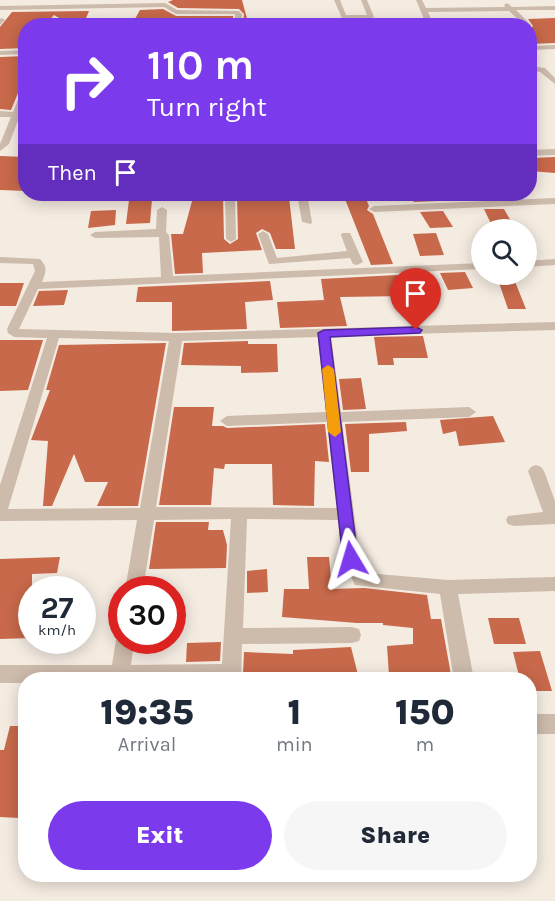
<!DOCTYPE html>
<html lang="en">
<head>
<meta charset="utf-8">
<style>
	:root { --surface:#fff; --page:#f6f6f7; --text:#1f2937; --muted:#747a83; --accent:#7c3aed }
	body { margin:0; font-family:Karla,sans-serif; background:var(--page); color:var(--text); height:100vh; display:flex; flex-direction:column; font-size:22px; white-space:nowrap }
	* { box-sizing:border-box; margin:0 }
	p { font-size:20px; color:var(--muted) }
	.icon { flex:none; width:33px; height:33px; fill:none; stroke:currentColor; stroke-width:2; stroke-linecap:round; stroke-linejoin:round }
	.map { position:relative; flex:1; overflow:hidden }
	.panel { position:absolute; left:18px; top:672px; width:519px; height:210px; display:flex; flex-direction:column; background:var(--surface); border-radius:24px; box-shadow:0 3px 15px #0003 }
	.panel>* { flex:none }
	.hud { position:absolute; left:18px; top:18px; width:519px; height:183px; border-radius:24px; box-shadow:0 3px 15px #0003; background:#7c3aed; color:#fff; overflow:hidden }
	.controls { position:absolute; left:471px; top:219px; display:grid; gap:12px }
	.controls a { display:grid; place-items:center; width:66px; height:66px; border-radius:50%; background:var(--surface); box-shadow:0 3px 15px #0003; font-size:30px }
	.speed { position:absolute; left:18px; top:576px; display:flex; gap:12px; font-size:30px; font-weight:700; text-align:center }
	.speed>* { display:grid; place-content:center; width:78px; height:78px; border-radius:50%; background:var(--surface); box-shadow:0 3px 15px #0003; line-height:1 }
	.speed small { font-size:15px; font-weight:400 }
	.speed .limit { border:9px solid #d22; background:#fff; color:#111 }
	.pin { position:absolute; display:grid; place-items:center; width:51px; height:51px; color:#fff; margin:-62px -26px; border-radius:50% 50% 50% 0; rotate:-45deg; box-shadow:0 0 6px #0007 }
	.pin .icon { rotate:45deg }
	.me { position:absolute; width:66px; margin:-33px; rotate:353deg; stroke-linejoin:round; filter:drop-shadow(0 0 4px #0008) }
	.turn { display:flex; align-items:center; gap:21px; height:126px; padding:0 30px; font-size:27px }
	.turn .icon { width:78px; height:78px; stroke-width:2.5 }
	.turn b { display:block; font-size:42px; line-height:51px }
	.then { display:flex; align-items:center; height:57px; padding:0 30px; background:#0003; gap:12px; font-size:22px }
	.eta { display:flex; justify-content:space-evenly; align-items:center; height:102px; text-align:center }
	.eta b { font-size:36px; font-weight:800; line-height:42px }
	.cta { display:flex; gap:12px; margin-top:auto; padding:12px 30px }
	.cta a { flex:1; height:69px; border-radius:36px; background:var(--accent); color:#fff; font-size:24px; font-weight:800; line-height:69px; text-align:center }
	.cta a+a { background:var(--page); color:var(--text) }
	.map>svg:first-child { display:block }
</style>
</head>
<body>
<div class="map">
<svg width="555" height="901" viewBox="0 0 555 901">
	<rect width="100%" height="100%" fill="#f4ebe1"/>
	<path fill="#c8694b" d="M173 0H242L249 26H243L244 14 239 9 178 8 168 2Z
		M163 9 176 16H233V26H131L140 10Z
		M89 11 84 23H58L59 18 54 15 45 25H26V48L0 49V27L12 12Z
		M555 18V43L530 44V30L533 26 528 19Z
		M26 56V74L11 110 0 109V57Z
		M0 156 26 157V191L0 190Z
		M555 157V173L530 171V158Z
		M194 194H223L224 239 230 244 238 239 237 194H253V197H289L295 249H276L270 233 262 229 256 233 262 250 202 253 203 273 175 274 171 234H183Z
		M343 194H364L369 206 367 210 373 214 393 264 371 265Z
		M408 194H432L437 201 414 202Z
		M152 199 150 223 126 224 129 200Z
		M484 209H504L516 230H494Z
		M116 210 115 225 88 228 91 211Z
		M443 211 453 227 430 228 420 212Z
		M436 233 444 255 420 256 413 234Z
		M465 272 473 288 448 290 440 273Z
		M496 274H512L526 309H508Z
		M397 275 406 296 340 297 347 326 280 328 277 302 324 300 321 279Z
		M270 281 273 300 245 302 247 329 172 331V302H136L138 287Z
		M0 283H24L16 306H0Z
		M68 290 64 305 33 306 39 291Z
		M423 336 428 358H393L394 365H378L374 337Z
		M0 340H43L28 390 0 391Z
		M248 341V344H277L278 372 241 373V366L181 365 184 343Z
		M166 343 138 506H97L108 482H85L74 454 52 506H43L48 441 31 440 50 390H46L59 345Z
		M361 378 366 409 343 410 339 379Z
		M174 407H214L212 426H223L227 428 325 424 329 462 315 461 314 506 273 505 272 464H225L224 469 214 468 211 505H159Z
		M493 416 505 442 459 446 456 431 443 434 440 420Z
		M406 422 407 431 369 434V472H351L345 424Z
		M156 522H209L208 530H223L227 545 226 568 149 569Z
		M60 557 57 573 32 574V638L0 639V559Z
		M307 557H329L332 589 364 588 427 595 431 619H441L451 675 389 676 387 646 413 644V628L383 625V623H357L282 617 284 589H309Z
		M267 569 268 592 247 593V571Z
		M488 618H519L526 644H494Z
		M221 642 220 661 186 662 187 643Z
		M351 647 359 679 292 680 265 677 266 675H243L244 652 293 654V650Z
		M540 651 552 691H530V680H520L513 652Z
		M10 726H26V792L20 818 0 817V750H4Z"/>
	<g fill="none" stroke-linecap="round" stroke-linejoin="round">
		<path fill="#cdbbac" fill-rule="evenodd" d="M334 0H340L346 15H367L361 0H367L374 17 371 19 342 18Z
			M416 0H422L426 8 505 7 504 5 507 3 512 7 555 6V10H516L531 25 530 28V26H525L509 11 428 12 434 26H427Z
			M165 3 177 10 239 11 242 14 241 26H235V14H176L164 7 0 10V6Z
			M54 17 57 19 54 26H47Z
			M2 18 5 20 0 25V19Z
			M555 45V49L530 50V46Z
			M26 50V54L0 55V51Z
			M530 66 545 68 555 78V84L540 72 530 70Z
			M26 88V102L21 113H26V118H19L9 144 0 151V144L11 117H0V111L13 112 22 90Z
			M555 149V155L530 156V150Z
			M225 194H235L236 239 231 242 226 239Z
			M297 194H307L312 222 311 224 302 222Z
			M555 198V204L374 212 369 209 374 206Z
			M162 207 167 210 166 232 169 235 173 276 482 263V269L38 289 19 329 176 333 555 322V330L331 336 341 412 469 407 476 412 469 417 342 422 360 559 366 573 448 580 555 577V591L458 594 474 680H454L440 594 355 585 342 559 338 520 247 519 243 628 352 627 359 629 361 635 359 641 352 643 242 644 241 680H26V683H0V665H112L116 640 122 633V640H134L131 665 222 664 231 519 154 520 143 590H125L137 520 0 521V485L47 338 14 337 8 333 7 329 35 271 33 264 0 263V257L40 259C48 267 46 272 42 282L161 277 159 237 95 238 90 235 95 232 156 229 157 210ZM318 337 326 412 227 416 220 421 227 426 327 422 337 508 156 507 182 341ZM59 338 169 341 140 508 8 509Z
			M263 231 268 234 277 258 347 251 341 235 342 233H350L363 262 357 265 353 264 350 258 269 264 258 234Z
			M555 259V265L526 267V261Z
			M536 465 541 467 544 471 555 501V524L514 526 508 524 506 520 508 516 543 512 528 471 531 467Z
			M530 714H555V734H530Z"/>
	</g>
	<path fill="#7c3aed" stroke="#51269a" stroke-width="1.5" d="M416 327 422 330 420 333 330 337 358 559 356 563 351 565 345 563 343 559 318 333 324 330Z"/>
	<path fill="#f59e0b" d="M328 365 334 369 341 432 335 437 328 432 322 369Z"/>
</svg>
<div class="controls">
<a><svg class="icon" aria-label="search" viewBox="0 0 24 24"><circle cx="10" cy="10" r="6"/><path d="M15 15l6 6"/></svg></a>
</div>
<div class="speed"><div>27<small>km/h</small></div><div class="limit">30</div></div>
<div class="pin" style="left:416px;top:330px;background:#d93025"><svg class="icon" aria-label="arrive" viewBox="0 0 24 24"><path d="M6 21V4h12l-3 4 3 4H6"/></svg></div>
<svg class="me" style="left:351px;top:559px" viewBox="-20 -20 40 40"><path d="M0-17L14 15 0 8-14 15z" fill="#7c3aed" stroke="#fff" stroke-width="4"/></svg>
<div class="hud">
<div class="turn"><svg class="icon" aria-label="right" viewBox="0 0 24 24"><path d="M7 20v-9h11M14 6l5 5-5 5"/></svg><div><b>110 m</b>Turn right</div></div>
<div class="then">Then<svg class="icon" aria-label="arrive" viewBox="0 0 24 24"><path d="M6 21V4h12l-3 4 3 4H6"/></svg></div>
</div>
<section class="panel">
<div class="eta">
<div><b>19:35</b><p>Arrival</p></div>
<div><b>1</b><p>min</p></div>
<div><b>150</b><p>m</p></div>
</div>
<div class="cta"><a>Exit</a><a>Share</a></div>
</section>
</div>
</body>
</html>
